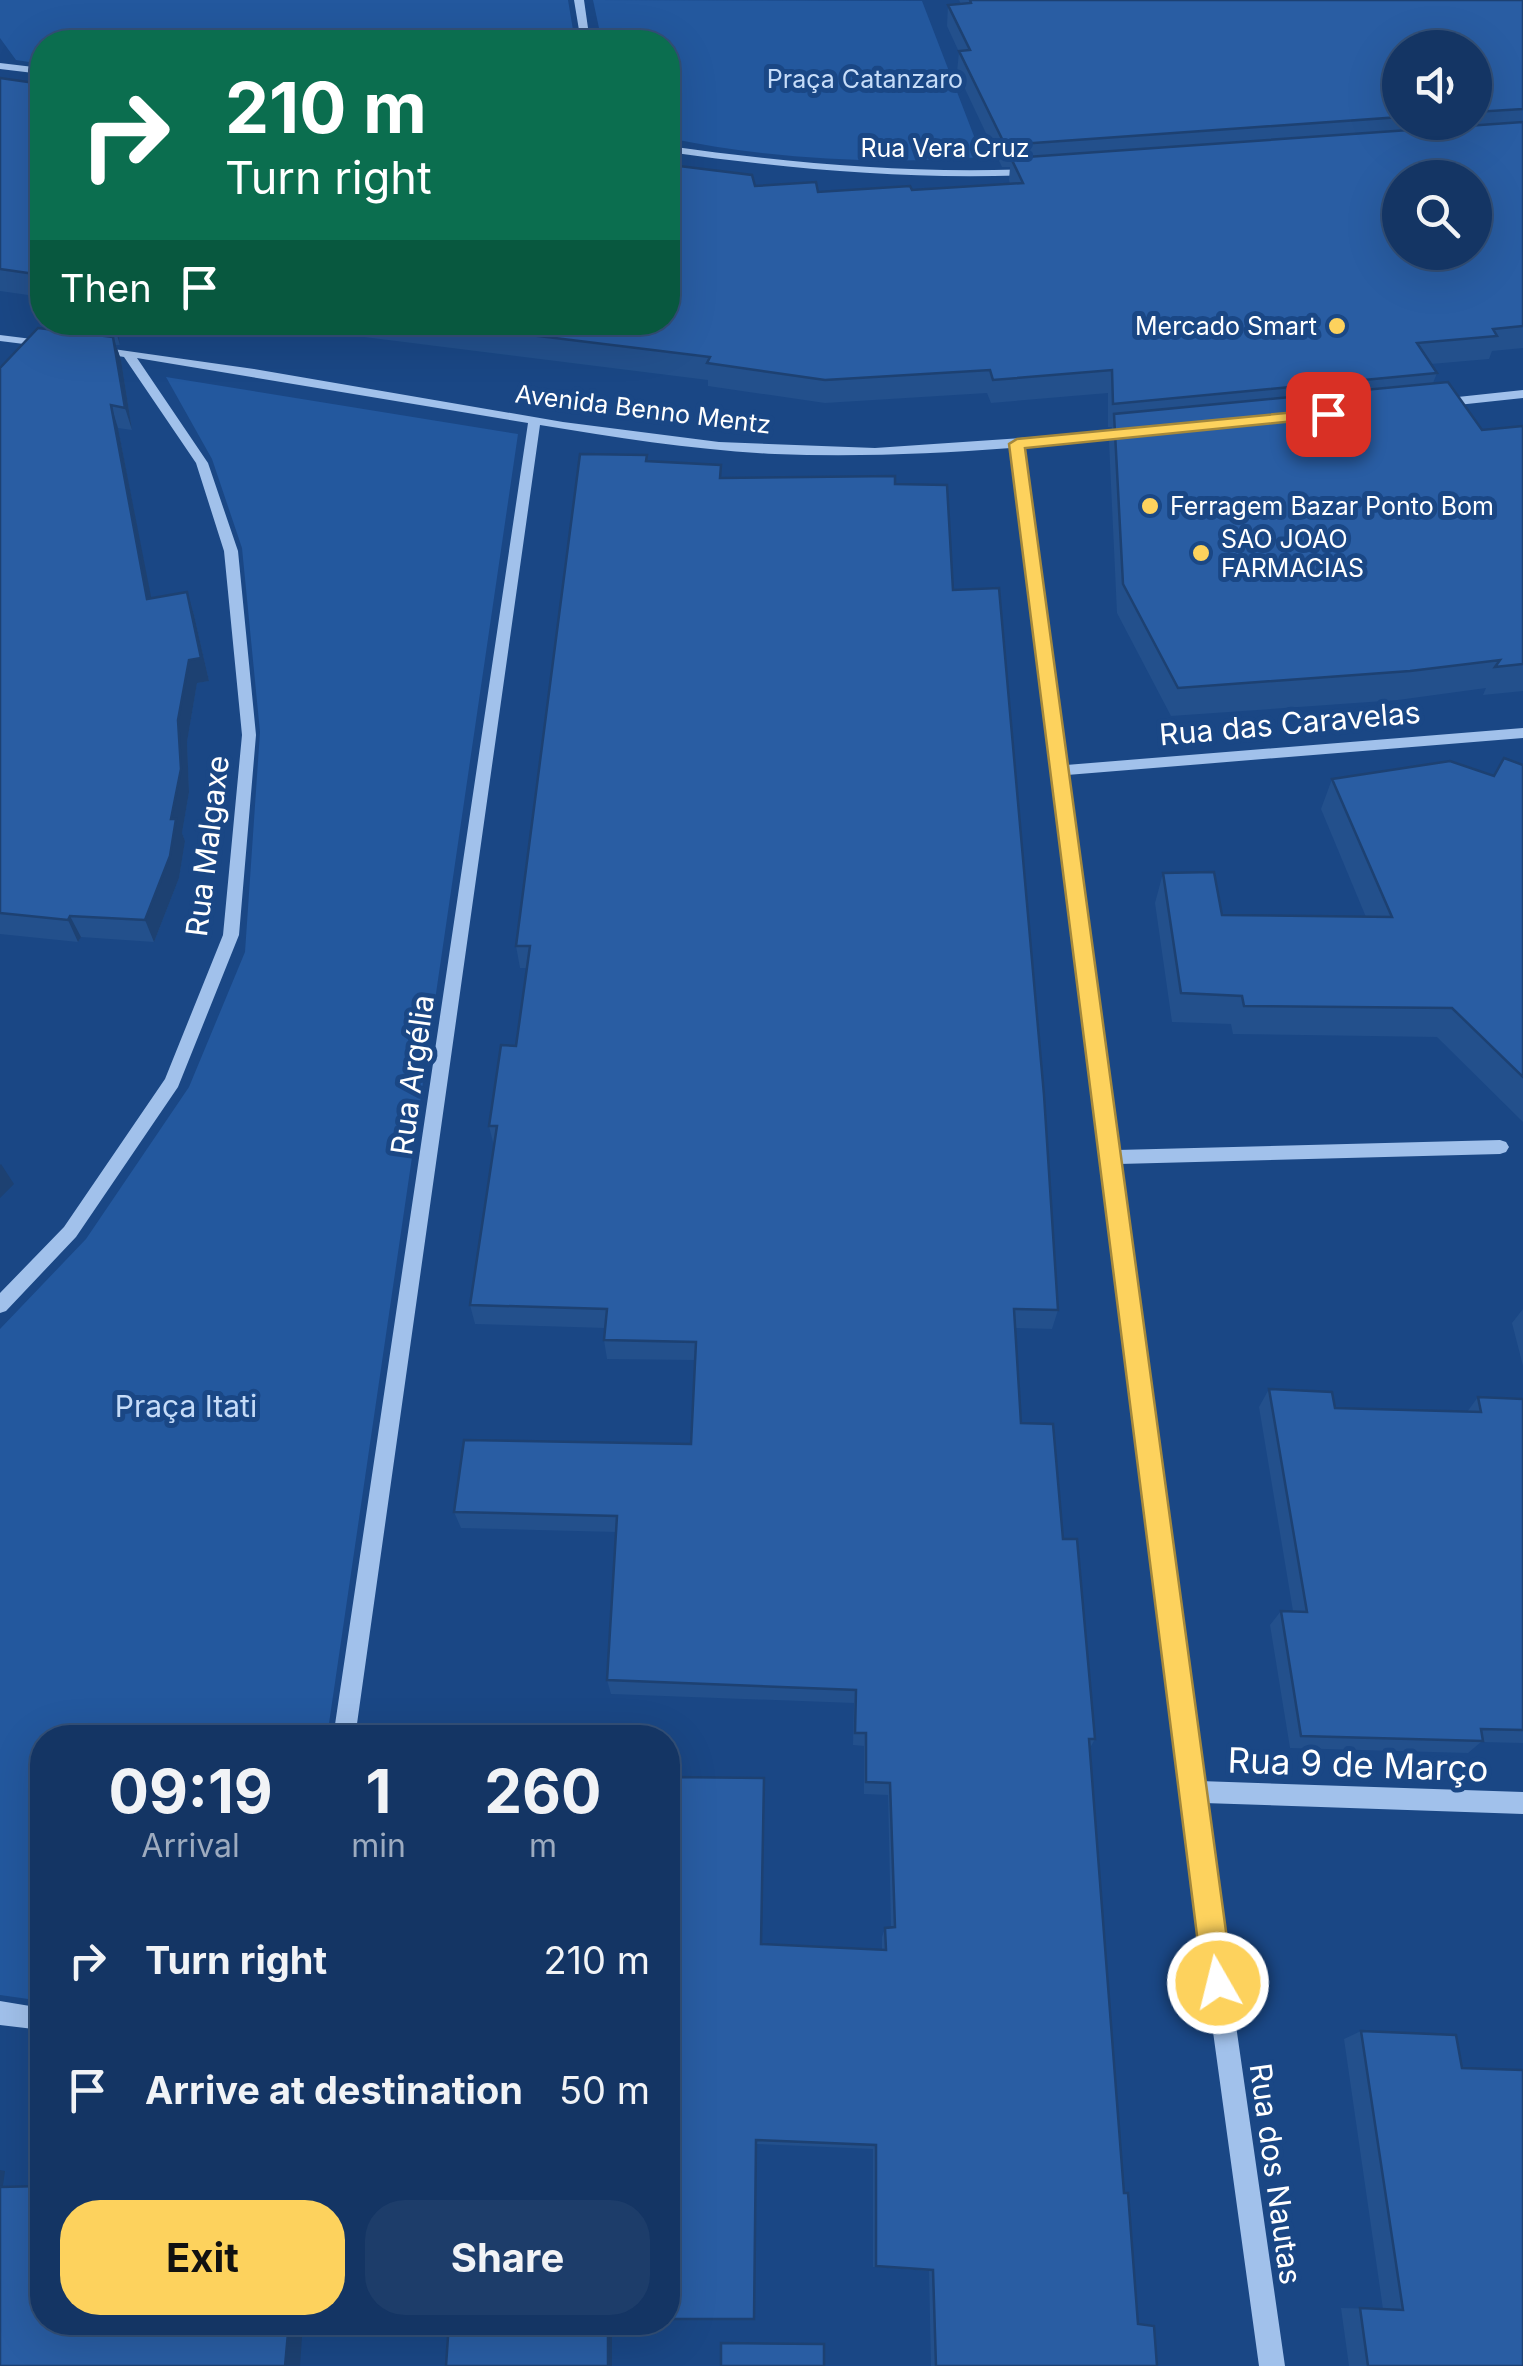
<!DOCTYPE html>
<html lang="en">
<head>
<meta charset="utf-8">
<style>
	:root { --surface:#143564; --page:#1d3d6a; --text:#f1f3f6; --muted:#9dabbf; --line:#335078; --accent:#fdd25d }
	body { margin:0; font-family:Inter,sans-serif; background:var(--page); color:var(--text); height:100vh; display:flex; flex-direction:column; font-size:38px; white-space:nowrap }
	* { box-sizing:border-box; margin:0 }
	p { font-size:32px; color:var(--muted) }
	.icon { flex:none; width:55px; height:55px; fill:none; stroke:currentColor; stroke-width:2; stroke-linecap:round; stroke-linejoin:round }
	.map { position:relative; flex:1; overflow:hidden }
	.details { position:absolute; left:30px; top:1725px; width:650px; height:610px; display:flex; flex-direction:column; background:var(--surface); border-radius:40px; box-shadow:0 10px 40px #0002,0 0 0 2px var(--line) }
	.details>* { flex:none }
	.hud { position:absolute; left:30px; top:30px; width:650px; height:305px; border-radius:40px; box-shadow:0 10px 40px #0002,0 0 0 2px var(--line); background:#0b6e4f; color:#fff; overflow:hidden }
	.buttons { position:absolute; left:1382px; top:30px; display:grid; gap:20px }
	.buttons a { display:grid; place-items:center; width:110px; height:110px; border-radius:50%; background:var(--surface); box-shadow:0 10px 40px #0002,0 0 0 2px var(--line); font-size:50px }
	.pin { position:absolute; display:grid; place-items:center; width:85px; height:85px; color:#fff; margin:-42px; border-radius:20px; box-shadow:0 5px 15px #0006 }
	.me { position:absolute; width:110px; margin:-55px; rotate:352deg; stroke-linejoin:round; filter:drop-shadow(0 0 8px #0008) }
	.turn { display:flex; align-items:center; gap:35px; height:210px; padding:0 30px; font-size:45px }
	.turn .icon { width:130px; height:130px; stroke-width:2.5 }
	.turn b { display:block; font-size:70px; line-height:85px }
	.then { display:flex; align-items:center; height:95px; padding:0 30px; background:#0003; gap:20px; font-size:38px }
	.eta { display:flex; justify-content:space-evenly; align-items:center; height:170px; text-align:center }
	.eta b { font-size:60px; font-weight:700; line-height:70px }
	.primary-button { display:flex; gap:20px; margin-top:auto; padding:20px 30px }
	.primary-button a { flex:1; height:115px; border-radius:40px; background:var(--accent); color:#111; font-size:40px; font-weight:700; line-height:115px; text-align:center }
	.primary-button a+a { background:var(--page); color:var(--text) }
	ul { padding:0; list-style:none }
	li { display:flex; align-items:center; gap:30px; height:130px; padding:0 30px }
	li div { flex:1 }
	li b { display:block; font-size:38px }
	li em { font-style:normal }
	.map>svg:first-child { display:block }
</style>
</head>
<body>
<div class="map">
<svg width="1523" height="2366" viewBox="0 0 1523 2366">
	<rect width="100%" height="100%" fill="#1a4785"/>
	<path fill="#23589e" d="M0 0H568L575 42H42V64L16 60 0 38Z
		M593 0 922 1 982 157C878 165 770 159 668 138V42H602Z
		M166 377 518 434 327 1737 42 1738V2001L0 1995V1329L86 1239 189 1087 245 952 260 732 242 548 212 459Z"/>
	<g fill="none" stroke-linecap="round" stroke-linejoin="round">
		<path fill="#a1c1eb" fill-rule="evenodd" d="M574 0H584L590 42H581Z
			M0 63 42 68V74L0 69Z
			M668 146C789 163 908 174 1030 169L1035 172 1030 175C908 180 789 169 668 152Z
			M0 335 48 341 54 344 48 347 0 341Z
			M99 347 254 369 563 422 719 442 875 448 1138 430 1140 433 1134 437 1024 447 1066 765 1523 728V738L1067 775 1117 1150 1500 1140 1506 1142 1509 1147 1506 1152 1500 1154 1119 1164 1200 1781 1523 1792V1814L1204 1803 1285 2366H1259L1180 1792 1011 448C933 454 854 457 775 454 696 450 618 438 540 425L355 1738H333L528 423 137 358 208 463 238 551 256 735 239 935 178 1087 76 1237 6 1311 0 1313V1293L64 1227 165 1079 223 935 242 735 224 551 196 463 124 357 95 352 93 350Z
			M1523 390V398L1439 407 1433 403 1439 399Z
			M0 2001 42 2008V2030L0 2025Z"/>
	</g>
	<path fill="#23508c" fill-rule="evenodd" d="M959 0H1523V348L1492 351 1489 359 1431 364 1437 373 1433 383 1482 430 1523 426V691L1483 695 1486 688 1398 700 1171 716 1117 613 1109 442 1112 427H1108V393L991 403 987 393 825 403 708 386V380L245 322H668L755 186 818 192 912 190 1010 184 1009 180 1010 167H1002L957 72 959 52 947 26 948 5 961 4ZM1400 48H1475V122H1400Z
		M0 78 42 84V297L0 291Z
		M52 322H117L120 345H116L121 360 132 430 118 428 151 599 187 592 194 615 209 681 197 683 187 742 189 792 182 833 185 841 179 878 154 942 81 937 78 942 0 934V368L55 330Z
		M647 455V462L721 465V478L895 484 953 590 1058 1310 1052 1329 1015 1328 1021 1423 1063 1539 1095 1739 1090 1748 1124 2193 1138 2324 1157 2366H931L929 2271 873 2267V2149L756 2144 761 1944 882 1950V1937L885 1928H891L888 1795 864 1794V1746L853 1745 854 1703 611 1694 607 1680 616 1532 461 1528 454 1512 691 1444 695 1360 607 1359 604 1340 605 1328 475 1324 470 1305 494 1146 489 1126 516 1046 527 968H520L516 946Z
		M1523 765V1122L1437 1037 1233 1034 1231 1024 1172 1022 1155 903 1163 873 1222 915 1366 917 1321 809 1332 779 1494 776Z
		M1523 1309V1366L1512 1323Z
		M1269 1389 1335 1408 1467 1412 1478 1397 1523 1399V1743L1481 1742 1468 1753 1290 1748 1270 1625 1281 1611H1293L1259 1407Z
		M1361 2031 1523 2366H1349L1341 2308 1383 2309 1344 2039Z"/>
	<path fill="#1d4172" d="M113 322H117L120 345Z
		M113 337 121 360 132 430 125 408Z
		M111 405 118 428 156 622 147 599Z
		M187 592 194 615 209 681 197 683 187 742 189 792 182 833 185 841 179 878 154 942 145 920 171 819Z
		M70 916 81 937 78 942 68 920Z
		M1 1164 14 1184 0 1198V1165Z
		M0 2170 5 2171 2 2192H0Z
		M289 2322H303L300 2366H285Z
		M608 2322H612V2366H608Z"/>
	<path fill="#295da3" stroke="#1d4172" stroke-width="2.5" fill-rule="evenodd" d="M970 0H1523V109L1475 112V48H1400V117L1005 145 959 51 970 50 948 5 971 3Z
		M0 78 42 84V275L0 269Z
		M1523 122V326L1493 329 1497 336 1417 343 1437 373 1113 404 1112 370 993 380 990 370 825 380 707 363 710 357 425 322H668V167L671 165 752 175 755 186 816 182 818 192 910 186 912 190 1023 183 1011 158ZM1400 178H1475V252H1400Z
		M38 328 113 337 125 408 111 405 147 599 187 592 201 658 189 660 178 720 181 769 171 819H176L170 856 145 920 70 916 68 920 0 913V368Z
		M1448 382 1482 430 1523 426V664L1495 667 1500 660 1410 671 1178 688 1123 584 1114 414Z
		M580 454 647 455 646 461 721 465 720 478 895 476V484L947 485 953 590 999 588 1044 1095 1058 1310 1014 1309 1021 1423 1053 1424 1063 1539H1077L1095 1739H1089L1124 2193H1128L1138 2324 1154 2326 1157 2366H936L933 2270 876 2266V2145L756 2140 754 2319H668V1835L671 1777 764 1778 761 1944 886 1950 885 1928 895 1927 890 1783 866 1782V1733H855L856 1690 607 1680 617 1516 454 1512 464 1440 691 1444 696 1342 604 1340 607 1309 470 1305 497 1126H489L501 1045 516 1046 530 946H516Z
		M1504 758 1523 765V1077L1452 1008 1244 1006 1242 996 1181 993 1163 873 1214 872 1222 915 1392 917 1332 779 1450 761 1494 776Z
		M1269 1389 1332 1392 1335 1408 1481 1412 1478 1397 1523 1399V1730L1481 1729 1483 1741 1301 1736 1281 1611 1307 1612Z
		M1361 2031 1456 2035 1462 2068 1523 2070V2366H1368L1360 2308 1403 2310Z
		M42 2186V2322H289L285 2366H0V2187Z
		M449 2322H608V2366H446Z
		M721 2343 824 2344V2366H721Z"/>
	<path fill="#fdd25d" stroke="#a4883c" stroke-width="2.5" d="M1328 409 1336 414 1334 417 1025 448 1233 1983 1229 1994 1218 1998 1207 1994 1203 1983 1009 444 1017 439Z"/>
	<g fill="#fdd25d" stroke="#1a4785" stroke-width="4">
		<circle cx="1337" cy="326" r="10"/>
		<circle cx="1150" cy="506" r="10"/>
		<circle cx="1201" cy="553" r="10"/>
	</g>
	<g text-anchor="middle" stroke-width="10" stroke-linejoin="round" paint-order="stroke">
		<g font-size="25" fill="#c6dcf8" stroke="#1a4785">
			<text x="865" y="88">Praça Catanzaro</text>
		</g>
		<g font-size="25" fill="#fff" stroke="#1a4785">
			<text x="945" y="157">Rua Vera Cruz</text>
			<text transform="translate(643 409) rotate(7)" y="9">Avenida Benno Mentz</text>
		</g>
		<g font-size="25" fill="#fff" stroke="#1a4785" text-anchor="start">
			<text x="1317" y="335" text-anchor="end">Mercado Smart</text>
			<text x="1170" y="515">Ferragem Bazar Ponto Bom</text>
			<text x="1221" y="548">SAO JOAO<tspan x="1221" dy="29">FARMACIAS</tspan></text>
		</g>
		<g font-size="30" fill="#fff" stroke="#1a4785">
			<text transform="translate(1290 724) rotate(-5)" y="10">Rua das Caravelas</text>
			<text transform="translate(208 846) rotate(-83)" y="10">Rua Malgaxe</text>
			<text transform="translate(413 1075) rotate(-82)" y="10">Rua Argélia</text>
			<text transform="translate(1275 2174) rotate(82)" y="10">Rua dos Nautas</text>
		</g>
		<g font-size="30" fill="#c6dcf8" stroke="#1a4785">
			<text x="186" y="1417">Praça Itati</text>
		</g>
		<g font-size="35" fill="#fff" stroke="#1a4785">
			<text transform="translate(1358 1765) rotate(2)" y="12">Rua 9 de Março</text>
		</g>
	</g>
</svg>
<div class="buttons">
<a><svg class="icon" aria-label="sound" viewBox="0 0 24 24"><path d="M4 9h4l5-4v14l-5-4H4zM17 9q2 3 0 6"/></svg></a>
<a><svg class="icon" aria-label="search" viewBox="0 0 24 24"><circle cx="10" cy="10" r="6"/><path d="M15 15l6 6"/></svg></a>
</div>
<div class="pin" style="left:1328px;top:414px;background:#d93025"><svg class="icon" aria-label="arrive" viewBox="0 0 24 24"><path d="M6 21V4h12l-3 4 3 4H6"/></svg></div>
<svg class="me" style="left:1218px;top:1983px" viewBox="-20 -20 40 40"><circle r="17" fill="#fdd25d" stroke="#fff" stroke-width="3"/><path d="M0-11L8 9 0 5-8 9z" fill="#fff"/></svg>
<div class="hud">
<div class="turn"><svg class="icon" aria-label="right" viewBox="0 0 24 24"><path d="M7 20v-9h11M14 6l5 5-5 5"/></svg><div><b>210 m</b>Turn right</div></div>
<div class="then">Then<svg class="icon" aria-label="arrive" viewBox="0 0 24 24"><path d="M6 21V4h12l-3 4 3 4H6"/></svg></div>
</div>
<section class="details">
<div class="eta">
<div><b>09:19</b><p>Arrival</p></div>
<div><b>1</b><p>min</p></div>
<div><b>260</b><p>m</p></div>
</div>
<ul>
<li><svg class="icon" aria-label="right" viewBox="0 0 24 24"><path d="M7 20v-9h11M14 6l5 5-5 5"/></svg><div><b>Turn right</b></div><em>210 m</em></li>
<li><svg class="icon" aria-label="arrive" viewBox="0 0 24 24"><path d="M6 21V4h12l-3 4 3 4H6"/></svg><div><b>Arrive at destination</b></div><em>50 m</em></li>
</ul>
<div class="primary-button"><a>Exit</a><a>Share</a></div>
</section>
</div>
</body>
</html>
